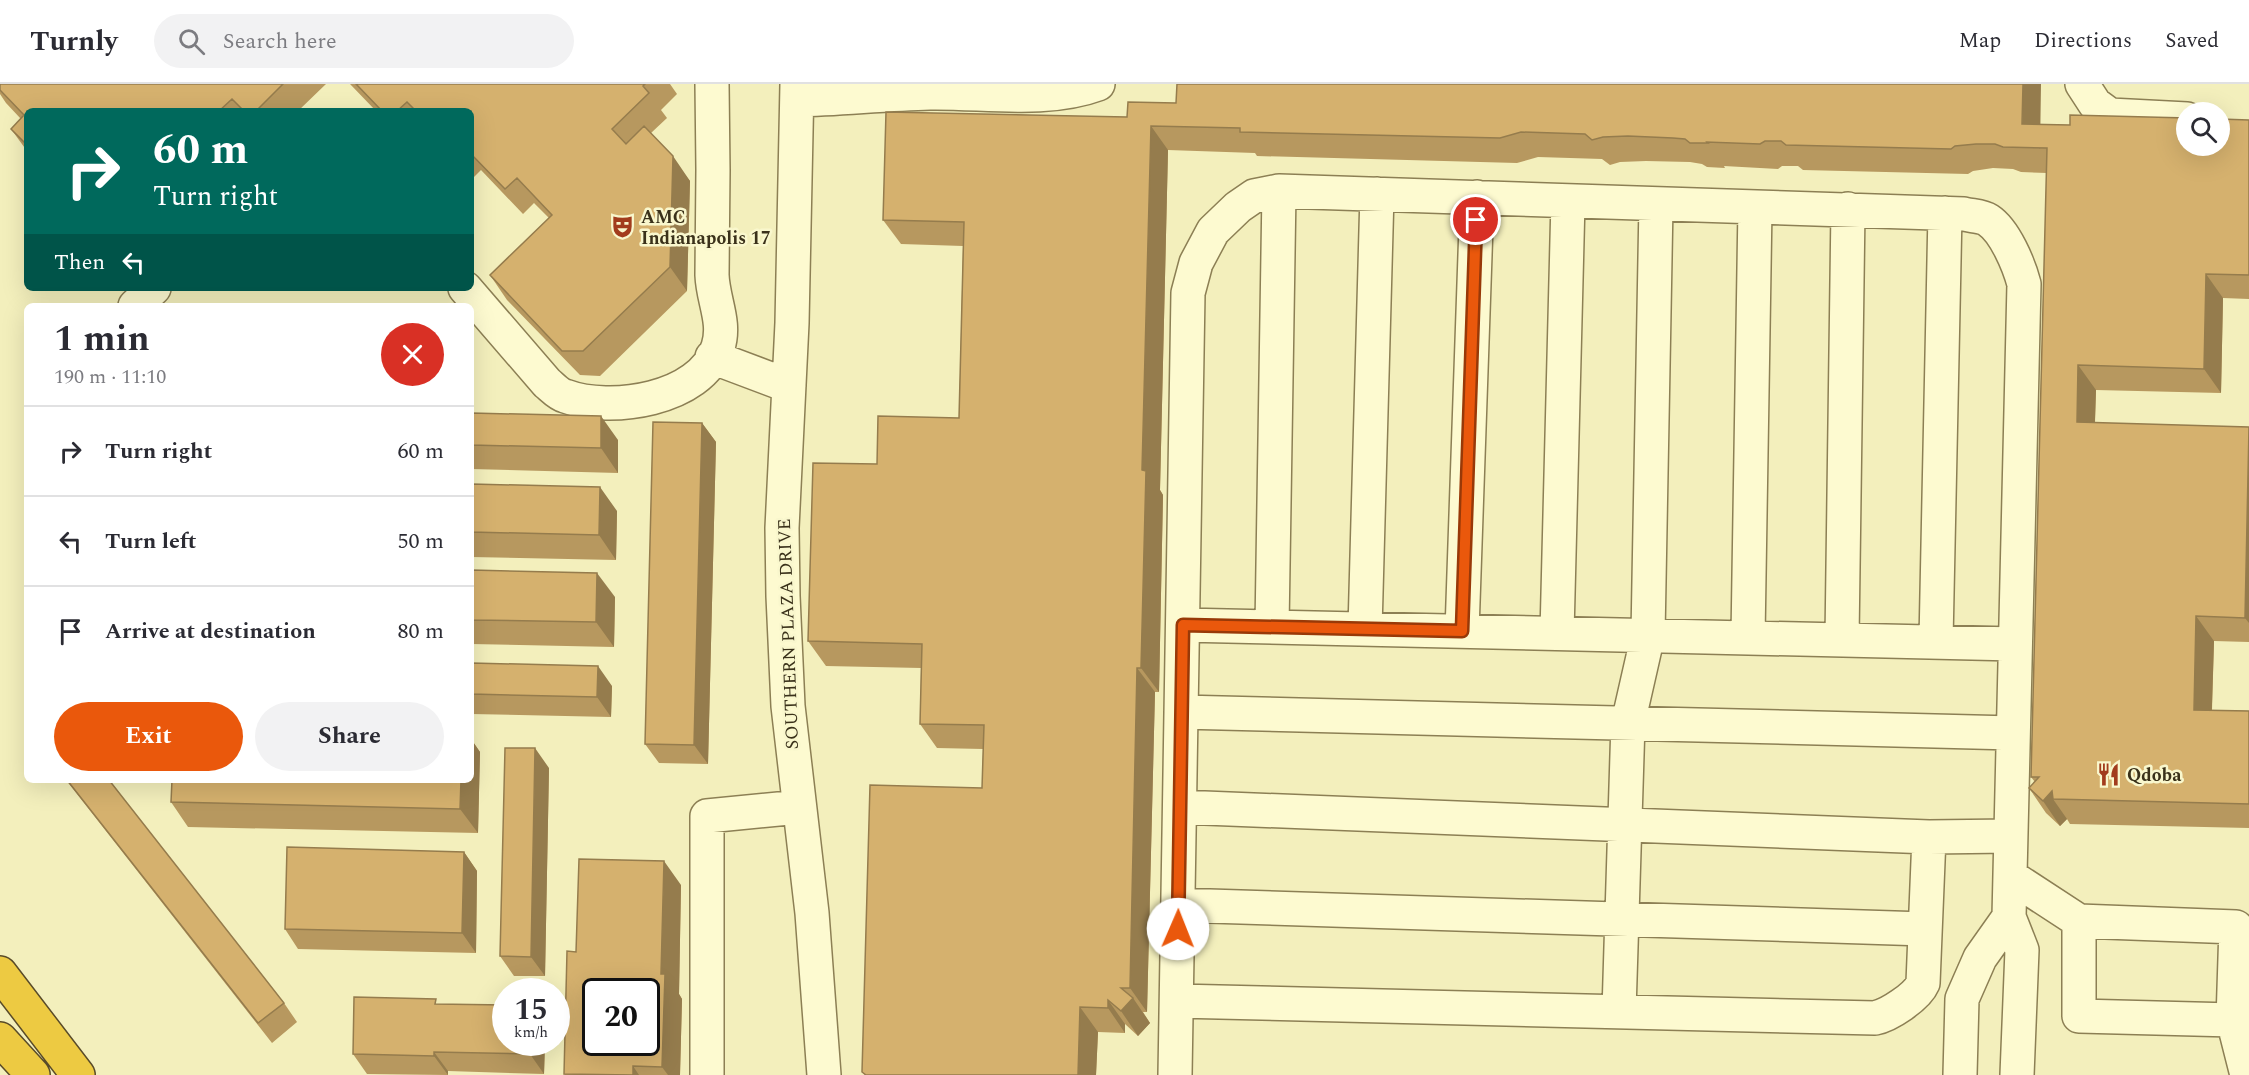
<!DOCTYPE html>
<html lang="en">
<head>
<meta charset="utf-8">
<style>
	:root { --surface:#fff; --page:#f2f2f3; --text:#2b2b33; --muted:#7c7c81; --line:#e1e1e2; --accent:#ea580c }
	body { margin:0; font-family:Spectral,serif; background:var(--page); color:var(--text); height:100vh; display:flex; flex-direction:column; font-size:22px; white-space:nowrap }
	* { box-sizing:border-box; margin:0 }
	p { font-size:20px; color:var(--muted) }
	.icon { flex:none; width:33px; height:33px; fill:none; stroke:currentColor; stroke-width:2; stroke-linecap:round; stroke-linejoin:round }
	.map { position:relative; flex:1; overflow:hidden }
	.side { position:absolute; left:24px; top:219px; width:450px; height:480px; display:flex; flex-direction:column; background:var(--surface); border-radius:9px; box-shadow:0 6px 24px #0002 }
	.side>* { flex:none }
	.guide { position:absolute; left:24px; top:24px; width:450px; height:183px; border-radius:9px; box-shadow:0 6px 24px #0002; background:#00695c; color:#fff; overflow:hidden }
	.tools { position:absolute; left:2176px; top:18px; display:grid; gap:12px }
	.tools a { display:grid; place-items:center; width:54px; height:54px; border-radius:50%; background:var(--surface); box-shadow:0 6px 24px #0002; font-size:30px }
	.speed { position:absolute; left:492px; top:894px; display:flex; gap:12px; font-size:30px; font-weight:700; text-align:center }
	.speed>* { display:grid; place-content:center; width:78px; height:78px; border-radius:50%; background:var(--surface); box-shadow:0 6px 24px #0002; line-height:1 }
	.speed small { font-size:15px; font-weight:400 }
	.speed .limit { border:3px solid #111; border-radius:9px; background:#fff; color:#111 }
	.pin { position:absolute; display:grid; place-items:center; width:51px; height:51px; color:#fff; margin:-26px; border:3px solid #fff; border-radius:50%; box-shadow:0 2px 6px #0007 }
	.me { position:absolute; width:66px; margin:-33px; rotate:1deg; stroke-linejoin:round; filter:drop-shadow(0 0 4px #0008) }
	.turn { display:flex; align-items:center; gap:21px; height:126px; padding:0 30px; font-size:27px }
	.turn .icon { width:78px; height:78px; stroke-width:2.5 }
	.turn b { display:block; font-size:42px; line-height:51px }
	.then { display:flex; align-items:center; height:57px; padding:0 30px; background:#0003; gap:12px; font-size:22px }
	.round { display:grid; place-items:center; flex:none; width:63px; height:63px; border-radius:32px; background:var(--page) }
	.headline { display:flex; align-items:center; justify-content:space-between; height:102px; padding:0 30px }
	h1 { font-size:36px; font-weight:700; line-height:45px }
	.primary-button { display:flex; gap:12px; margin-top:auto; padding:12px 30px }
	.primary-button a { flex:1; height:69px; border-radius:36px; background:var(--accent); color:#fff; font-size:24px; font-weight:700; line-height:69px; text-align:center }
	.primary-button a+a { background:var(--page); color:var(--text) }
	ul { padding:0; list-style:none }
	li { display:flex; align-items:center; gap:18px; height:90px; padding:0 30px; border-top:2px solid var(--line) }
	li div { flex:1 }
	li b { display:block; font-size:22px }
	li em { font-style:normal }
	header { display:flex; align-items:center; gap:36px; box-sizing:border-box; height:84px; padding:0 30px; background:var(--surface); border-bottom:2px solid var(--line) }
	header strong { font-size:28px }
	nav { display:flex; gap:33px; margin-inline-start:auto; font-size:21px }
	.search { width:420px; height:54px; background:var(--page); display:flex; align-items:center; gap:15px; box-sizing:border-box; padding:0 21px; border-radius:33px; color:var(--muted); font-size:22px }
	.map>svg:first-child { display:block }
</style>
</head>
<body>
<header>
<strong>Turnly</strong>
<div class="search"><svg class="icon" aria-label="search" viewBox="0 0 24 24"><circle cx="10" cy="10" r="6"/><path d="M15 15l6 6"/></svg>Search here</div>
<nav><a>Map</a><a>Directions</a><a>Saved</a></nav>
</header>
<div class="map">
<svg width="2249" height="991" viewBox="0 0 2249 991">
	<rect width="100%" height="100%" fill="#f3efbc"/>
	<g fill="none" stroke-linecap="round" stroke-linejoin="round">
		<defs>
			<path id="minor" d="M797 0 792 239 782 444 783 512 788 622 812 829 824 991
				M2082 0 2095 20 2110 31 2187 35
				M797 16C841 15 885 10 930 9 984 8 1047 19 1098 0
				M465 204 547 299C552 303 558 310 565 312 610 329 701 316 718 263 726 238 713 217 712 191L713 86 712 0
				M135 222 154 204
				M712 273 789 302
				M1183 541 2015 560
				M1272 543 1279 107
				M1365 545 1377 110
				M1462 547 1477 113
				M1557 549 1568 117
				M1748 553 1755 123
				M1842 555 1848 125
				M1936 557 1945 129
				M1181 628 2013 649
				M1180 723 1929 753 2010 752
				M2010 792 2079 837V932L2233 936 2236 843 2079 837
				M1178 821 1925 845
				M1177 917 1875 934C1889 931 1917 913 1923 899L1929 753
				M1619 927 1628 639 1648 551 1656 120
				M2233 936 2247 991
				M707 991V732L799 723
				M1175 991 1188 209 1196 179 1213 147 1238 123 1254 112 1279 107 1964 130C1971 132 1982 132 1988 136 2005 147 2019 181 2024 200L2009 833 2022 866 2017 991
				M1960 991 1962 915 1980 874 2009 833"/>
			<path id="highway" d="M0 889 78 991
				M0 955 33 991"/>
		</defs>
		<use href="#minor" stroke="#8c7f54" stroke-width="36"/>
		<use href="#highway" stroke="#594b29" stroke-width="36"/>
		<use href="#minor" stroke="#fdfad0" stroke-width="33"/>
		<use href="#highway" stroke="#edca42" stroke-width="33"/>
	</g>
	<path fill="#b7985f" d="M0 0H326L298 27H27V67L11 45 21 35 6 19 0 10Z
		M350 0H670L677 10 661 26 667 34 651 49 690 97 687 207 600 292 580 291 507 216 490 191 549 134 534 119 523 130 481 86 473 94 471 92V27H376Z
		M1127 33 2070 41 2249 36V215L2223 214 2221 309 2096 306 2095 339 2249 343V558L2214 557 2212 626 2249 627V744L2070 740 2067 735 2060 742 2046 729 2029 704 2035 698 2031 693 2047 89 2021 88 2013 85 1993 84 1973 87 1968 90 1803 86 1798 82H1782L1778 85 1724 82 1725 84 1707 83 1702 80 1690 78 1646 77 1620 78 1610 81 1602 75 1538 73 1517 79 1257 72 1255 69 1168 66 1160 406 1163 411 1159 608H1155L1147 928H1143L1150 939 1138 952 1125 940V949L1098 948 1096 991H865L862 988 982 704 983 665 937 664 920 640 921 584 826 582 808 557 877 380 959 334 963 162 901 160 883 136Z
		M471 329 618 356V389L471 385Z
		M702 339 716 358 708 680 659 679 645 660Z
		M471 400 617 427 616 476 471 473Z
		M471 486 615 513 614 563 471 560Z
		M471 579 612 602 611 633 471 630Z
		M471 655 480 668 478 749 188 743 171 718 471 696Z
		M549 684 545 892H514L500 872Z
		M66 696H109L284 919 297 938 272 959Z
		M464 768 477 787 476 869 298 865 285 845Z
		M681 801 679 910 682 915 680 991H565L564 990 576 868Z
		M439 920 506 958H545L544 990 448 987V991L367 990 353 970Z"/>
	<path fill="#957c4d" d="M2023 0H2041L2040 65 2022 40Z
		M1151 42 1168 66 1160 406 1163 411 1159 608 1141 584 1142 386Z
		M673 72 690 97 687 207 670 183Z
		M2206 190 2223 214 2221 309 2204 285Z
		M2078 281 2096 306 2094 363 2077 338Z
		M601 332 618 356V389L601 364Z
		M702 339 716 358 708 680 694 661Z
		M2249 352V539L2245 534Z
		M600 403 617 427 616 476 599 451Z
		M597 489 615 513 614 563 596 538Z
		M2196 532 2214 557 2211 651 2194 626Z
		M598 582 612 602 611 633 597 613Z
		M1137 584 1155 608 1147 928 1130 904Z
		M471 655 480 668 478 749 460 725 461 696H471Z
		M535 664 549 684 545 892 531 873Z
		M2052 707 2053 715 2067 735 2060 742 2043 717Z
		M464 768 477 787 476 869 462 849Z
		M664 777 681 801 679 910 682 915 680 991H668L662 983 661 890Z
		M1133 914 1150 939 1138 952 1121 927Z
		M1108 916 1125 940V949L1108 924Z
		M1080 923 1098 948 1096 991H1078Z
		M531 958H545L544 990 530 970Z
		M434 968 448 987V991L434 972Z
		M633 982 639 991H633Z"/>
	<path fill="#d5b16e" stroke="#957c4d" stroke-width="1.5" fill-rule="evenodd" d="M0 0H283L256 27H244L232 15 219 27H27V61L11 45 24 31 0 6Z
		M356 0H645L643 2 649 9 612 45 626 60 644 42 673 72 670 183 583 267H562L490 191 552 131 517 94 505 105 471 70V27H416L407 18 397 27H382Z
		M1177 0H2023L2022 40 2070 41V31L2187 34V62H2220V35L2249 36V191L2206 190 2204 285 2078 281 2077 338 2249 343 2245 534 2196 532 2194 626 2249 627V720L2053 715 2052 707 2043 717 2029 704 2039 693H2031L2047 64 2003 63 1995 60H1976L1955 62 1951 65 1786 61 1781 57H1765L1760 60 1707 58 1708 59H1690L1685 55 1673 54 1628 52 1603 53 1592 56 1585 50 1521 48 1500 54 1240 48V44L1151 42 1142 386 1146 387 1141 584H1137L1130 904H1121L1133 914 1121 927 1108 916V924L1080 923 1078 991H866L862 988 870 701 982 704 984 641 920 640 922 560 808 557 813 379 877 380 878 332 959 334 964 138 883 136 886 28 1127 33 1128 18 1176 19Z
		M471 329 601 332V364L471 361Z
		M653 338 702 339 694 661 645 660Z
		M471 400 600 403 599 451 471 448Z
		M471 486 597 489 596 538 471 536Z
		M471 579 598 582 597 613 471 610Z
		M505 664H535L531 873 500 872Z
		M67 696H109L284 919 258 939Z
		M172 696H461L460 725 171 718Z
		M287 763 464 768 462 849 285 845Z
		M579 775 664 777 661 890H665L662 983 633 982V991L564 990 567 867 576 868ZM596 908H646V958H596Z
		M354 913 436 915 435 920 506 921V958H531L530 970 434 968V972L353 970Z"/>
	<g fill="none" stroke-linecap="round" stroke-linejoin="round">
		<defs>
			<path id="route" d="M1178 845 1183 541 1462 547 1476 136"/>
		</defs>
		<use href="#route" stroke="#983908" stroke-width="15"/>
		<use href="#route" stroke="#ea580c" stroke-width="10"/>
	</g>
	<defs>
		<symbol id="theatre-bare" viewBox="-9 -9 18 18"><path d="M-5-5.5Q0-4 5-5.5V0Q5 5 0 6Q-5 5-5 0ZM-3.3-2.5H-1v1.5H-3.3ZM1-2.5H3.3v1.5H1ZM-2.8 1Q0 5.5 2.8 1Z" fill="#a23c1d" stroke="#f9f7cd" stroke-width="2.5" paint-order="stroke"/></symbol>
		<symbol id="restaurant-bare" viewBox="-9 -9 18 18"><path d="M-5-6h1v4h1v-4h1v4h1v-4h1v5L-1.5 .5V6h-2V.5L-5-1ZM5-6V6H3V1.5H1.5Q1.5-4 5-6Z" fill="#a23c1d" stroke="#f9f7cd" stroke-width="2.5" paint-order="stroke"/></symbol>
	</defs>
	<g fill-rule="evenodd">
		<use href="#theatre-bare" x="606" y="126" width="33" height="33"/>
		<use href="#restaurant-bare" x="2092" y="674" width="33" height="33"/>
	</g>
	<g text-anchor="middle" stroke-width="5" stroke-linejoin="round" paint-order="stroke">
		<g font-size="18" font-weight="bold" fill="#3a311a" stroke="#f9f7cd" text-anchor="start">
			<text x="641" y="139">AMC<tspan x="641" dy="21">Indianapolis 17</tspan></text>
			<text x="2127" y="697">Qdoba</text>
		</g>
		<g font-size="18" fill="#3a311a" stroke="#f9f7cd">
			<text transform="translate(788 550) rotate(-92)" y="6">SOUTHERN PLAZA DRIVE</text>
		</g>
	</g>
</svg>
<div class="tools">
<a><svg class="icon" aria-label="search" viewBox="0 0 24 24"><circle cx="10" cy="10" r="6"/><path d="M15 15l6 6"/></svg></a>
</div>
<div class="speed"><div>15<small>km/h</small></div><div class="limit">20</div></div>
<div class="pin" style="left:1476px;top:136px;background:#d93025"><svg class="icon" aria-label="arrive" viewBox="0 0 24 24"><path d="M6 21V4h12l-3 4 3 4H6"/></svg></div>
<svg class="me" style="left:1178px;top:845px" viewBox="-20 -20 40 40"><circle r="19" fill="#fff"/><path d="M0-13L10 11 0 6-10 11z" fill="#ea580c"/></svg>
<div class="guide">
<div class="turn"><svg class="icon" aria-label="right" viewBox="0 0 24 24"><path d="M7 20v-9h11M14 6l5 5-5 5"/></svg><div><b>60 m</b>Turn right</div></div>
<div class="then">Then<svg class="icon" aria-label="left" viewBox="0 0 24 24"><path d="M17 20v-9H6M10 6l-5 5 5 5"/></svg></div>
</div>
<section class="side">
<div class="headline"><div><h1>1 min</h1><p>190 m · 11:10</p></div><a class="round" style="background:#d93025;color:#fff"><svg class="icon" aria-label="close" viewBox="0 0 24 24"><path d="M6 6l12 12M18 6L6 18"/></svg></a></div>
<ul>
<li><svg class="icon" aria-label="right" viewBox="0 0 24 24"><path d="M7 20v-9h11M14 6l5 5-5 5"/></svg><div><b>Turn right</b></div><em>60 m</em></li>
<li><svg class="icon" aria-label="left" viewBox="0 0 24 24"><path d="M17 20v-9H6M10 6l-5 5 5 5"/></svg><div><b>Turn left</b></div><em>50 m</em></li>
<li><svg class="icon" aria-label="arrive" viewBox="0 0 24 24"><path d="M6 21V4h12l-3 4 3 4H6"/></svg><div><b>Arrive at destination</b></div><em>80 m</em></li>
</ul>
<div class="primary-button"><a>Exit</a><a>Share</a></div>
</section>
</div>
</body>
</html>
